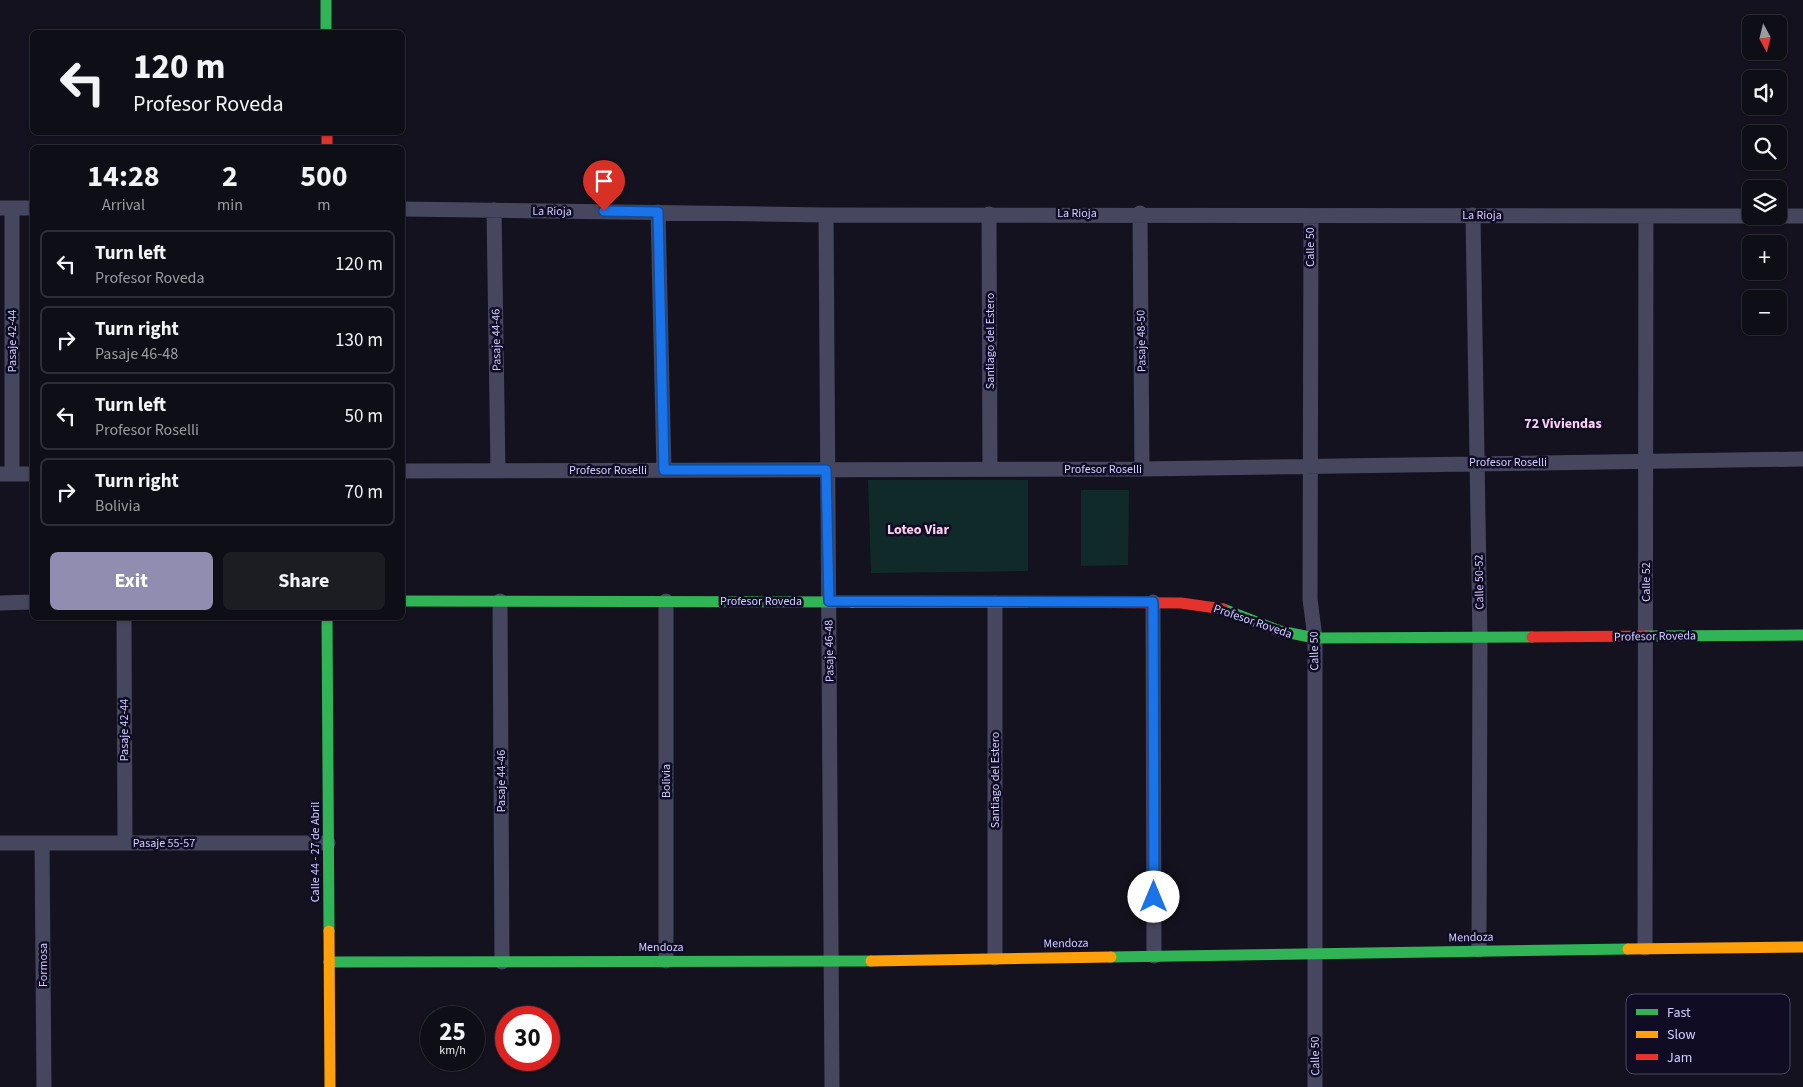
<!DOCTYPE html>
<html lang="en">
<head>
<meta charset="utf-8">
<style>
	:root { --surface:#0e0e16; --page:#1c1c23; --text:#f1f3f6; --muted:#9b9ca1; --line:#2e2e35; --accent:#908db0 }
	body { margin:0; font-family:"Source Sans 3",sans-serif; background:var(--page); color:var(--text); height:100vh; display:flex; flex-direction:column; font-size:19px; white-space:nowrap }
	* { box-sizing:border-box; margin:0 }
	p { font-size:16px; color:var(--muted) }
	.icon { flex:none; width:28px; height:28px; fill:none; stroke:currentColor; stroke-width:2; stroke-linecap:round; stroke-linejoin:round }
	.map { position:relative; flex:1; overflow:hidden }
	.details { position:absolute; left:30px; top:145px; width:375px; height:475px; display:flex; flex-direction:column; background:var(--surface); border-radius:8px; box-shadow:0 1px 4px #0004,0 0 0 1px var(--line) }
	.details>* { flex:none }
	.guide { position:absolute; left:30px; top:30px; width:375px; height:105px; border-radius:8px; box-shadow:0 1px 4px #0004,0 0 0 1px var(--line); background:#0e0e16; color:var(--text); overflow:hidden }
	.needle { width:32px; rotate:173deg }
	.fabs { position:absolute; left:1742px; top:15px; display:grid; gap:10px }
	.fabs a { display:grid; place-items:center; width:45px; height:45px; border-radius:8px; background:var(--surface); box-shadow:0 1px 4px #0004,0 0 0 1px var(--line); font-size:25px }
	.speed { position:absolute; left:420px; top:1006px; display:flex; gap:10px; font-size:25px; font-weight:700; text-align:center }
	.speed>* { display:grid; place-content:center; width:65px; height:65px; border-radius:50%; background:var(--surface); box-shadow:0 1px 4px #0004,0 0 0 1px var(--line); line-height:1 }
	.speed small { font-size:12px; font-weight:400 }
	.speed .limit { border:8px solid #d22; background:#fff; color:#111 }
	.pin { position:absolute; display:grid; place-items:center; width:42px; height:42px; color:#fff; margin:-51px -21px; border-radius:50% 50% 50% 0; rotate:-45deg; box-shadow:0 0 5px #0007 }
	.pin .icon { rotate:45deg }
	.me { position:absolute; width:55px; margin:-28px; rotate:0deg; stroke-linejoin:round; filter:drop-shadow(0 0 4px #0008) }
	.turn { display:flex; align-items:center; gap:18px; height:105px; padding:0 20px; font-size:22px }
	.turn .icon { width:65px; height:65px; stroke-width:2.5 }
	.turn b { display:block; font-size:35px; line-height:42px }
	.eta { display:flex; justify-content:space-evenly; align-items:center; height:85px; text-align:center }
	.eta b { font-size:30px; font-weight:700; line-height:35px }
	.action { display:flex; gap:10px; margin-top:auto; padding:10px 20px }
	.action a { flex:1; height:58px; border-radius:8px; background:var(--accent); color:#fff; font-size:20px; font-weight:700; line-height:58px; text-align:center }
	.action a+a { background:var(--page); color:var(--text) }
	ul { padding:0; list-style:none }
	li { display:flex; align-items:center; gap:15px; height:68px; margin:0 10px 8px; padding:0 10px; border:2px solid var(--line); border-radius:8px }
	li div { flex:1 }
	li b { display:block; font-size:19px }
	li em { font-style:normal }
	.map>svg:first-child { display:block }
</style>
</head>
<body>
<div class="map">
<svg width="1803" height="1087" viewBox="0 0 1803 1087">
	<rect width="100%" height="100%" fill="#13121e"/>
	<path fill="#102a2a" d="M868 480H1028V571L871 573Z
		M1081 490H1129L1128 565 1081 566Z"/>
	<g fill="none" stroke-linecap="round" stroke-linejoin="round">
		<path stroke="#46465f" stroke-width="15" d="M0 208H32
			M402 209 826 215 1751 216
			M494 210 498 471
			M658 212 664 470
			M1140 213 1142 469
			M989 214 990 469
			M826 215 832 1087
			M1473 215 1480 639 1479 950
			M1311 216 1310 599 1315 638V1087
			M1779 216H1803
			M402 471 1142 469 1803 459
			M0 474H32
			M12 474V208
			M500 601 502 962
			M1153 602 1154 956
			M0 603 32 602
			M995 603V958
			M124 618 125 843
			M0 843H328
			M42 843 44 1087
			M1645 948 1646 216
			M666 961V601"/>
		<path stroke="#30b455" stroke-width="11" d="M326 0V32
			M402 601 852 602
			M1223 609 1280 631 1315 638 1532 637
			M327 618 329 931
			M1646 636 1803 635
			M1111 957 1628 949
			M329 962 871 961"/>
		<path stroke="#ff9f0a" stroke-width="11" d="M852 602H1026
			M329 931 330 1087
			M1628 949 1803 947
			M871 961 1111 957"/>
		<path stroke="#e5322d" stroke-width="11" d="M327 132V148
			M1026 602 1181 603 1223 609
			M1532 637 1646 636"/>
	</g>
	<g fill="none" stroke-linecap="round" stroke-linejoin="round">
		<defs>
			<path id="route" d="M604 211 658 212 664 470H826L829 601 1153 602 1154 897"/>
		</defs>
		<use href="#route" stroke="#114b97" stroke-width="12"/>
		<use href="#route" stroke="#1a73e8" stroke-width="9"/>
	</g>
	<g text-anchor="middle" stroke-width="5" stroke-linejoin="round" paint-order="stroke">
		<g font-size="12" fill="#d3cfff" stroke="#0f0c24">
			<text transform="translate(552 211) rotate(1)" y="4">La Rioja</text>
			<text x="1077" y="217">La Rioja</text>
			<text x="1482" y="219">La Rioja</text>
			<text transform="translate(1310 247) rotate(-90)" y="4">Calle 50</text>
			<text transform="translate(496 340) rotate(-91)" y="4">Pasaje 44-46</text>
			<text transform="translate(12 341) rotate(-90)" y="4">Pasaje 42-44</text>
			<text transform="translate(990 341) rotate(-90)" y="4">Santiago del Estero</text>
			<text transform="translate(1141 341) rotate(-91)" y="4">Pasaje 48-50</text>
			<text x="1508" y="466">Profesor Roselli</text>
			<text x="1103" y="473">Profesor Roselli</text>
			<text x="608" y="474">Profesor Roselli</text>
			<text transform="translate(1479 582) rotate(-91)" y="4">Calle 50-52</text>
			<text transform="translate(1646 582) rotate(-90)" y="4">Calle 52</text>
			<text x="761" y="605">Profesor Roveda</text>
			<text transform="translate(1253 621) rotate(19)" y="4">Profesor Roveda</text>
			<text transform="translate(1655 636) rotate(-1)" y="4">Profesor Roveda</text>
			<text transform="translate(829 651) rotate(-91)" y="4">Pasaje 46-48</text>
			<text transform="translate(1314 651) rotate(-91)" y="4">Calle 50</text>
			<text transform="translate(124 730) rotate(-90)" y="4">Pasaje 42-44</text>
			<text transform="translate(995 780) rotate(-90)" y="4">Santiago del Estero</text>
			<text transform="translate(501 781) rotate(-90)" y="4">Pasaje 44-46</text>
			<text transform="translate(666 781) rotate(-90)" y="4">Bolivia</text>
			<text x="164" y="847">Pasaje 55-57</text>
			<text transform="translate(315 852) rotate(-90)" y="4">Calle 44 - 27 de Abril</text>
			<text transform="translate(1471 937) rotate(-1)" y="4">Mendoza</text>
			<text transform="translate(1066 943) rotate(-1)" y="4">Mendoza</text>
			<text x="661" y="951">Mendoza</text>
			<text transform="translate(43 965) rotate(-90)" y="4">Formosa</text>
			<text transform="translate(1315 1056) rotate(-91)" y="4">Calle 50</text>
		</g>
		<g font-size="14" font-weight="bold" fill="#ffd1f0" stroke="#0f0c24">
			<text x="1563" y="428">72 Viviendas</text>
			<text x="918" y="534">Loteo Viar</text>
		</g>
	</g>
	<rect x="1626" y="994" width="164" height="80" rx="8" fill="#0f0c24" stroke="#4a4666" stroke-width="1"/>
	<rect x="1636" y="1009" width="22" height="6" fill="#30b455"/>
	<rect x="1636" y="1031" width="22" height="7" fill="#ff9f0a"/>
	<rect x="1636" y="1054" width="22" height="6" fill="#e5322d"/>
	<g font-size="14" fill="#d3cfff">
		<text x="1667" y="1017">Fast</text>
		<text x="1667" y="1039">Slow</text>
		<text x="1667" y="1062">Jam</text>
	</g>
</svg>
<div class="fabs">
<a><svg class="needle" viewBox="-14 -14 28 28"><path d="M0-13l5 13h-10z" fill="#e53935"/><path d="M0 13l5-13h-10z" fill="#9b9ca1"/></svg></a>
<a><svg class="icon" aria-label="sound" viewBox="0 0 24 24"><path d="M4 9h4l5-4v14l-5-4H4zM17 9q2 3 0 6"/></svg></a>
<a><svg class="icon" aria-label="search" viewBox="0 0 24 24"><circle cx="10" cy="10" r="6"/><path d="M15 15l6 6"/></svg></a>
<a><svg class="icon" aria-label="layers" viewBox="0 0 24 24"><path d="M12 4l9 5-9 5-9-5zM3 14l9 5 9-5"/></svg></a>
<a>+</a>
<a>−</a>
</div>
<div class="speed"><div>25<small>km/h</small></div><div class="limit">30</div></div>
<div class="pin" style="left:604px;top:211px;background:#d93025"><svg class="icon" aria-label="arrive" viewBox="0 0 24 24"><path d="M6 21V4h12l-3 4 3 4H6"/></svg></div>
<svg class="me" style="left:1154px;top:897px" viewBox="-20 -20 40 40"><circle r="19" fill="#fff"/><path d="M0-13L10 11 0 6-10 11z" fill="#1a73e8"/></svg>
<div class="guide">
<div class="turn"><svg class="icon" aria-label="left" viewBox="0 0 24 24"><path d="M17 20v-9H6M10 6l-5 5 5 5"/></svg><div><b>120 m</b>Profesor Roveda</div></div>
</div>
<section class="details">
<div class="eta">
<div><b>14:28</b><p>Arrival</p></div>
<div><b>2</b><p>min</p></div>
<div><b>500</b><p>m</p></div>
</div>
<ul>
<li><svg class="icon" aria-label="left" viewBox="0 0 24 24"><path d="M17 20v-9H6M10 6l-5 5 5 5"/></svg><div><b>Turn left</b><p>Profesor Roveda</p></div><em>120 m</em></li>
<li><svg class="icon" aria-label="right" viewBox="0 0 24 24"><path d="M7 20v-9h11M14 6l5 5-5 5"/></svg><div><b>Turn right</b><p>Pasaje 46-48</p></div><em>130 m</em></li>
<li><svg class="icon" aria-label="left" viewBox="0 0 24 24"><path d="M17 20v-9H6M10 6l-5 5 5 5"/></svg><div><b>Turn left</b><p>Profesor Roselli</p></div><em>50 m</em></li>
<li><svg class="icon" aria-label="right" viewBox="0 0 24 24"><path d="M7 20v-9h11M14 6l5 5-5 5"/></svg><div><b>Turn right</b><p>Bolivia</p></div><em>70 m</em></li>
</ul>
<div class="action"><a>Exit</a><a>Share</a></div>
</section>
</div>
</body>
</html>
